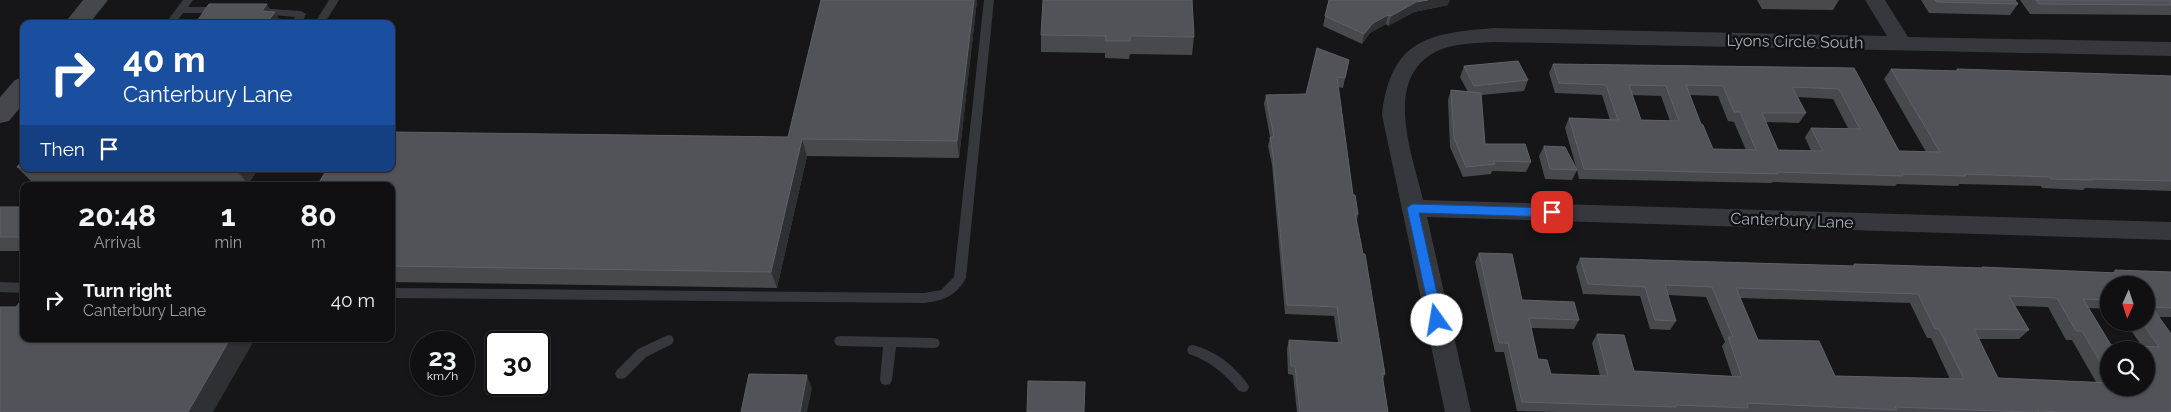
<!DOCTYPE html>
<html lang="en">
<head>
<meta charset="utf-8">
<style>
	:root { --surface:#101012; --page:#1e1e20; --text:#f1f3f6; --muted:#9c9d9f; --line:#303032 }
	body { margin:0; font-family:Raleway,sans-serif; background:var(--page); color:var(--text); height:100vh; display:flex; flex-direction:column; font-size:19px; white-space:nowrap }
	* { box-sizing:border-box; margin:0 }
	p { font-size:16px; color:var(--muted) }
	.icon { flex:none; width:28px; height:28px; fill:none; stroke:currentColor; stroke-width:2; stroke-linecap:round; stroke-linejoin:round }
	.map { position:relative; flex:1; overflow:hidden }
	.panel { position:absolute; left:20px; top:182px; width:375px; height:160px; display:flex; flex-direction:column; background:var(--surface); border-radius:10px; box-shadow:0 1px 4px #0004,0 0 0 1px var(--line) }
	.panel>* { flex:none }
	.top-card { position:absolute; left:20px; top:20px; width:375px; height:152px; border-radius:10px; box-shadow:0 1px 4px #0004,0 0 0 1px var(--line); background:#1a4fa0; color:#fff; overflow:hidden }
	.needle { width:32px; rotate:183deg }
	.controls { position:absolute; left:2100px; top:276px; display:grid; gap:10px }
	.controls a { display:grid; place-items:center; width:55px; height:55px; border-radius:50%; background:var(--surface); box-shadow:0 1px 4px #0004,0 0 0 1px var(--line); font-size:25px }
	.speed { position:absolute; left:410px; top:331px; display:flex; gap:10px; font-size:25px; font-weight:700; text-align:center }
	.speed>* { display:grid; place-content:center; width:65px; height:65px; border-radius:50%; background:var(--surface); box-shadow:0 1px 4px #0004,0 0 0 1px var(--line); line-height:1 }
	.speed small { font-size:12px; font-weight:400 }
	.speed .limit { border:2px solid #111; border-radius:8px; background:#fff; color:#111 }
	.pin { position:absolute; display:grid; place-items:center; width:42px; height:42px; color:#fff; margin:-21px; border-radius:10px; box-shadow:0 2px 8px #0006 }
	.me { position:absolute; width:55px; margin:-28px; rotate:347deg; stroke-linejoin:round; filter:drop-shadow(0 0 4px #0008) }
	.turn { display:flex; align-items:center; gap:18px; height:105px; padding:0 20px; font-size:22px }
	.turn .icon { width:65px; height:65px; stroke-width:2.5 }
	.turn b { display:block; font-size:35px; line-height:42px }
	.then { display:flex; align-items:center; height:48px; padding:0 20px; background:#0003; gap:10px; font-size:19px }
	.eta { display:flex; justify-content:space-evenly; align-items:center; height:85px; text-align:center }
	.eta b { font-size:30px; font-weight:700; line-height:35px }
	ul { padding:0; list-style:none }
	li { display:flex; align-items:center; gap:15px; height:65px; padding:0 20px }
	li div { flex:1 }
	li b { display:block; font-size:19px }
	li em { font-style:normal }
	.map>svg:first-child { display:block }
</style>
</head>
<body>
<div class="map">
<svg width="2171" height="412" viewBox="0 0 2171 412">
	<rect width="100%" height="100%" fill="#161618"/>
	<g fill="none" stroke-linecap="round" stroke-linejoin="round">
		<path fill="#37383d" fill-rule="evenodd" d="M183 0H193L188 7H219L224 10 219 13H183L175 24H165Z
			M329 0H339L324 24H314Z
			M984 0H994L966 278C956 296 943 301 924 303L391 298V288L924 293 941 290 954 277Z
			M257 8 301 11 306 14 301 24H291L295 17 254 13 252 11 254 9Z
			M0 282 24 283V293L0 292Z
			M668 335 672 336 674 340 672 344 646 357 625 378 621 379 617 378 615 374 617 370 638 349Z
			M840 336 934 338 938 339 940 343 938 347 934 348 896 347 892 380 890 384 886 385 882 384 880 380 883 347 840 346 836 345 834 341 836 337Z
			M1193 345C1217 352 1232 364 1247 383L1249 387 1247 391 1243 392 1239 391C1224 373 1210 361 1189 354L1187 350 1189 346Z"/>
		<path fill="#37383d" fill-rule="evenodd" d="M1865 0H1885L1908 37 2171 42V56L1495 42C1478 43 1458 43 1442 49 1380 74 1412 152 1423 200L2171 222V240L1427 217 1471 412H1445L1382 115C1391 40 1427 33 1495 28L1887 36Z"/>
		<path fill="#45474d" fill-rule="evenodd" d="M83 0H108L89 24H64Z
			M24 77V103L9 121 0 123V97L15 80Z"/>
	</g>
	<path fill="#47494d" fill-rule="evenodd" d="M977 0 959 158 807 156 777 288 391 282V186L788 137Z
		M1329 0 1448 5 1414 12 1388 26 1386 24 1370 33 1362 44 1323 26Z
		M1757 0H1839L1833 10 1762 9Z
		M1921 0H2015L2018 4 2010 15 1929 13Z
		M2020 0H2171V15L2030 14Z
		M1041 35 1194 37 1192 55 1130 54 1129 59 1105 58V53L1041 52Z
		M1349 60 1343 88 1338 87 1353 195 1358 214 1357 220 1385 374 1383 380 1388 412H1297L1293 375 1288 374 1287 349 1289 340 1338 343 1334 316 1285 314 1272 165 1268 146 1270 137 1264 104 1266 95 1306 94Z
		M1553 64 1854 68 1899 151 1926 152 1884 79 1891 69 1955 71 1957 69 2171 76V191L2085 188 2083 190 2042 188 2041 186 1959 184 1958 186 1897 184 1895 186 1773 182 1771 183 1579 179 1577 170 1572 180 1545 179 1539 156 1544 146 1576 167 1565 128 1569 118 1610 120 1602 95 1555 93 1549 73ZM1632 95 1661 96 1670 121 1641 120ZM1689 95 1718 96 1728 121 1734 122 1746 150 1713 149 1701 124ZM1798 97 1833 99 1848 128H1811L1805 137 1811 151 1778 150 1766 122 1799 123 1806 113Z
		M1464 66 1528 80 1524 91 1481 95 1485 144 1531 162 1526 172 1492 171 1491 174 1463 177 1450 147 1448 100 1451 90 1468 92 1460 77Z
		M24 159V169H258L248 184 31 181 17 167Z
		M0 207H24V251H0Z
		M1479 253 1522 300 1579 320 1574 329 1531 328 1538 359 1551 374 1600 376 1592 343 1597 334 1634 371 1732 376 1722 346 1725 342 1706 297 1668 295 1676 321 1670 330 1650 329 1640 296 1583 294 1576 267 1580 258 1853 266 1854 264 1981 268 1982 267 2112 273 2115 270 2171 272V317H2159L2171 412H1558L1517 411 1504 352H1495L1475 262ZM2109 285H2146V322H2125L2142 346 2111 345 2089 308 2109 309ZM1740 298 1910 303 1927 338H1931L1950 379 1835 376 1758 340ZM2015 306 2048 307 2066 340H2072L2096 382 1998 378 1978 339H2019L2029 330ZM2109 350 2146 388H2109Z"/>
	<path fill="#2f3033" d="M974 0H977L959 158 957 141Z
		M1428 0H1450L1448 5 1414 12 1388 26 1391 16 1416 2Z
		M267 4 273 14 275 12 283 24H266L262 11Z
		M1388 15 1386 24 1370 33 1362 44 1364 34 1373 23Z
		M802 139 807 156 777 288 771 272Z
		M238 169H258L248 184 237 171Z
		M230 339H255L213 412H188Z
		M807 375 812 389 807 412H800Z"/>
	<path fill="#525359" stroke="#5f6168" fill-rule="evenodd" d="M821 0H974L957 141 802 139 771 272 391 266V186H317L327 169H391V132L788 137Z
		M1043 0H1192L1194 37 1130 36V41H1105L1106 36 1041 35Z
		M1329 0H1428L1416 2 1391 16 1388 15 1373 23 1364 34 1325 16Z
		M1935 0H2015L2018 4 1937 2Z
		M2036 0H2171V5L2039 4Z
		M209 4H267L262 11 275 12 266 24H195Z
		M1317 48 1349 60 1345 78 1337 77 1353 195H1355L1358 214H1355L1363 254H1365L1385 374H1382L1388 412H1300L1295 366H1291L1289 340 1342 343 1337 307 1287 305 1273 155 1270 137H1274L1266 95 1306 94Z
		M1518 61 1528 80 1474 86 1464 66Z
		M1553 64 1854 68 1899 151 1940 152 1891 69 1958 71 1957 69 2171 76V181L2092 179V180L2051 179 2050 177 1964 174 1966 176 1902 174 1903 176 1777 172 1778 174 1584 169 1569 118 1618 120 1606 85 1559 83ZM1629 85 1666 86 1679 121 1641 120ZM1686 85 1723 86 1734 112H1740L1756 150 1713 149 1703 125 1701 124ZM1792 87 1839 89 1860 129 1811 128 1823 151 1778 150 1762 113H1806Z
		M1451 90 1481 93 1485 144H1525L1531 162 1493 161 1495 164 1466 167 1454 138Z
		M1544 146 1565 147 1577 170 1550 169Z
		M24 159V168L17 167Z
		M100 169H238L237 171Z
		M0 207H24V237H0Z
		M1479 253 1512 254 1522 300 1574 302 1579 320 1529 318 1538 359 1547 360 1551 374 1608 376 1597 334 1624 335 1634 371 1742 377 1728 337H1733L1712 287 1665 285 1676 321 1655 320 1645 287 1588 284 1580 258 1855 266 1854 264 1983 268 1982 267 2117 273 2115 270 2171 272V308L2152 307 2171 334V412H2065L2038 411 2039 412H2027L1895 407 1897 410 1747 403 1748 408 1676 405V407L1522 402 1508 343H1499ZM2109 285H2146V322H2142L2159 347 2111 345 2083 299 2109 300ZM1736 288 1918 294 1935 329H1939L1964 379 1835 376 1819 341 1758 340ZM2009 296 2057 298 2076 331H2082L2109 377V350H2146V388H2109V383L1998 378 1974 329 2029 330Z
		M24 297V339H230L188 412H0V307H16Z
		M749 374 807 375 800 412H741Z
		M1028 381 1085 382 1084 412H1027Z"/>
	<path fill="#1a73e8" stroke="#114b97" d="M1412 204 1552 208 1558 212 1552 217 1419 213 1443 320 1441 323H1433L1431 320 1407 208Z"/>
	<g text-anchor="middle" stroke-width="5" stroke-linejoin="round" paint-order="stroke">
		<g font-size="16" fill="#a8adb8" stroke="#111113">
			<text transform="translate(1795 41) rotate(1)" y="6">Lyons Circle South</text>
			<text transform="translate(1792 220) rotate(2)" y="6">Canterbury Lane</text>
		</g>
	</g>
</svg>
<div class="controls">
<a><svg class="needle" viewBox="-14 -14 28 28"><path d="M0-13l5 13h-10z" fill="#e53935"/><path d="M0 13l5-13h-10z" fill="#9c9d9f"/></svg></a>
<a><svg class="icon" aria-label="search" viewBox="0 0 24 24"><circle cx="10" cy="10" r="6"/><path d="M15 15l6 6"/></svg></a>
</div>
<div class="speed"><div>23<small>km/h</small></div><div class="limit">30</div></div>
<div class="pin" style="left:1552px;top:212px;background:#d93025"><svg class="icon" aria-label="arrive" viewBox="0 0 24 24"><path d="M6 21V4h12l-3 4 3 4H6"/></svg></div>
<svg class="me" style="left:1437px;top:320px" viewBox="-20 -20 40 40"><circle r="19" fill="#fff"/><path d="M0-13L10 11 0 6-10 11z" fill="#1a73e8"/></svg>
<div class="top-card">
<div class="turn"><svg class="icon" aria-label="right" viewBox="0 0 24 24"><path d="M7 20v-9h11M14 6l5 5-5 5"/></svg><div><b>40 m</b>Canterbury Lane</div></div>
<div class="then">Then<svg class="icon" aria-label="arrive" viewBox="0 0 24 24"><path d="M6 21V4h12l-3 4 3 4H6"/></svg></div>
</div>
<section class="panel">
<div class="eta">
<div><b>20:48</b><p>Arrival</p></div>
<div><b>1</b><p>min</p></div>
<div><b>80</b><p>m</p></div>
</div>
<ul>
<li><svg class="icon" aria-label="right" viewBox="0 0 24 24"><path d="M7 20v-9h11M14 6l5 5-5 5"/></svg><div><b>Turn right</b><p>Canterbury Lane</p></div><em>40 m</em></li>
</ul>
</section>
</div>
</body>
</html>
